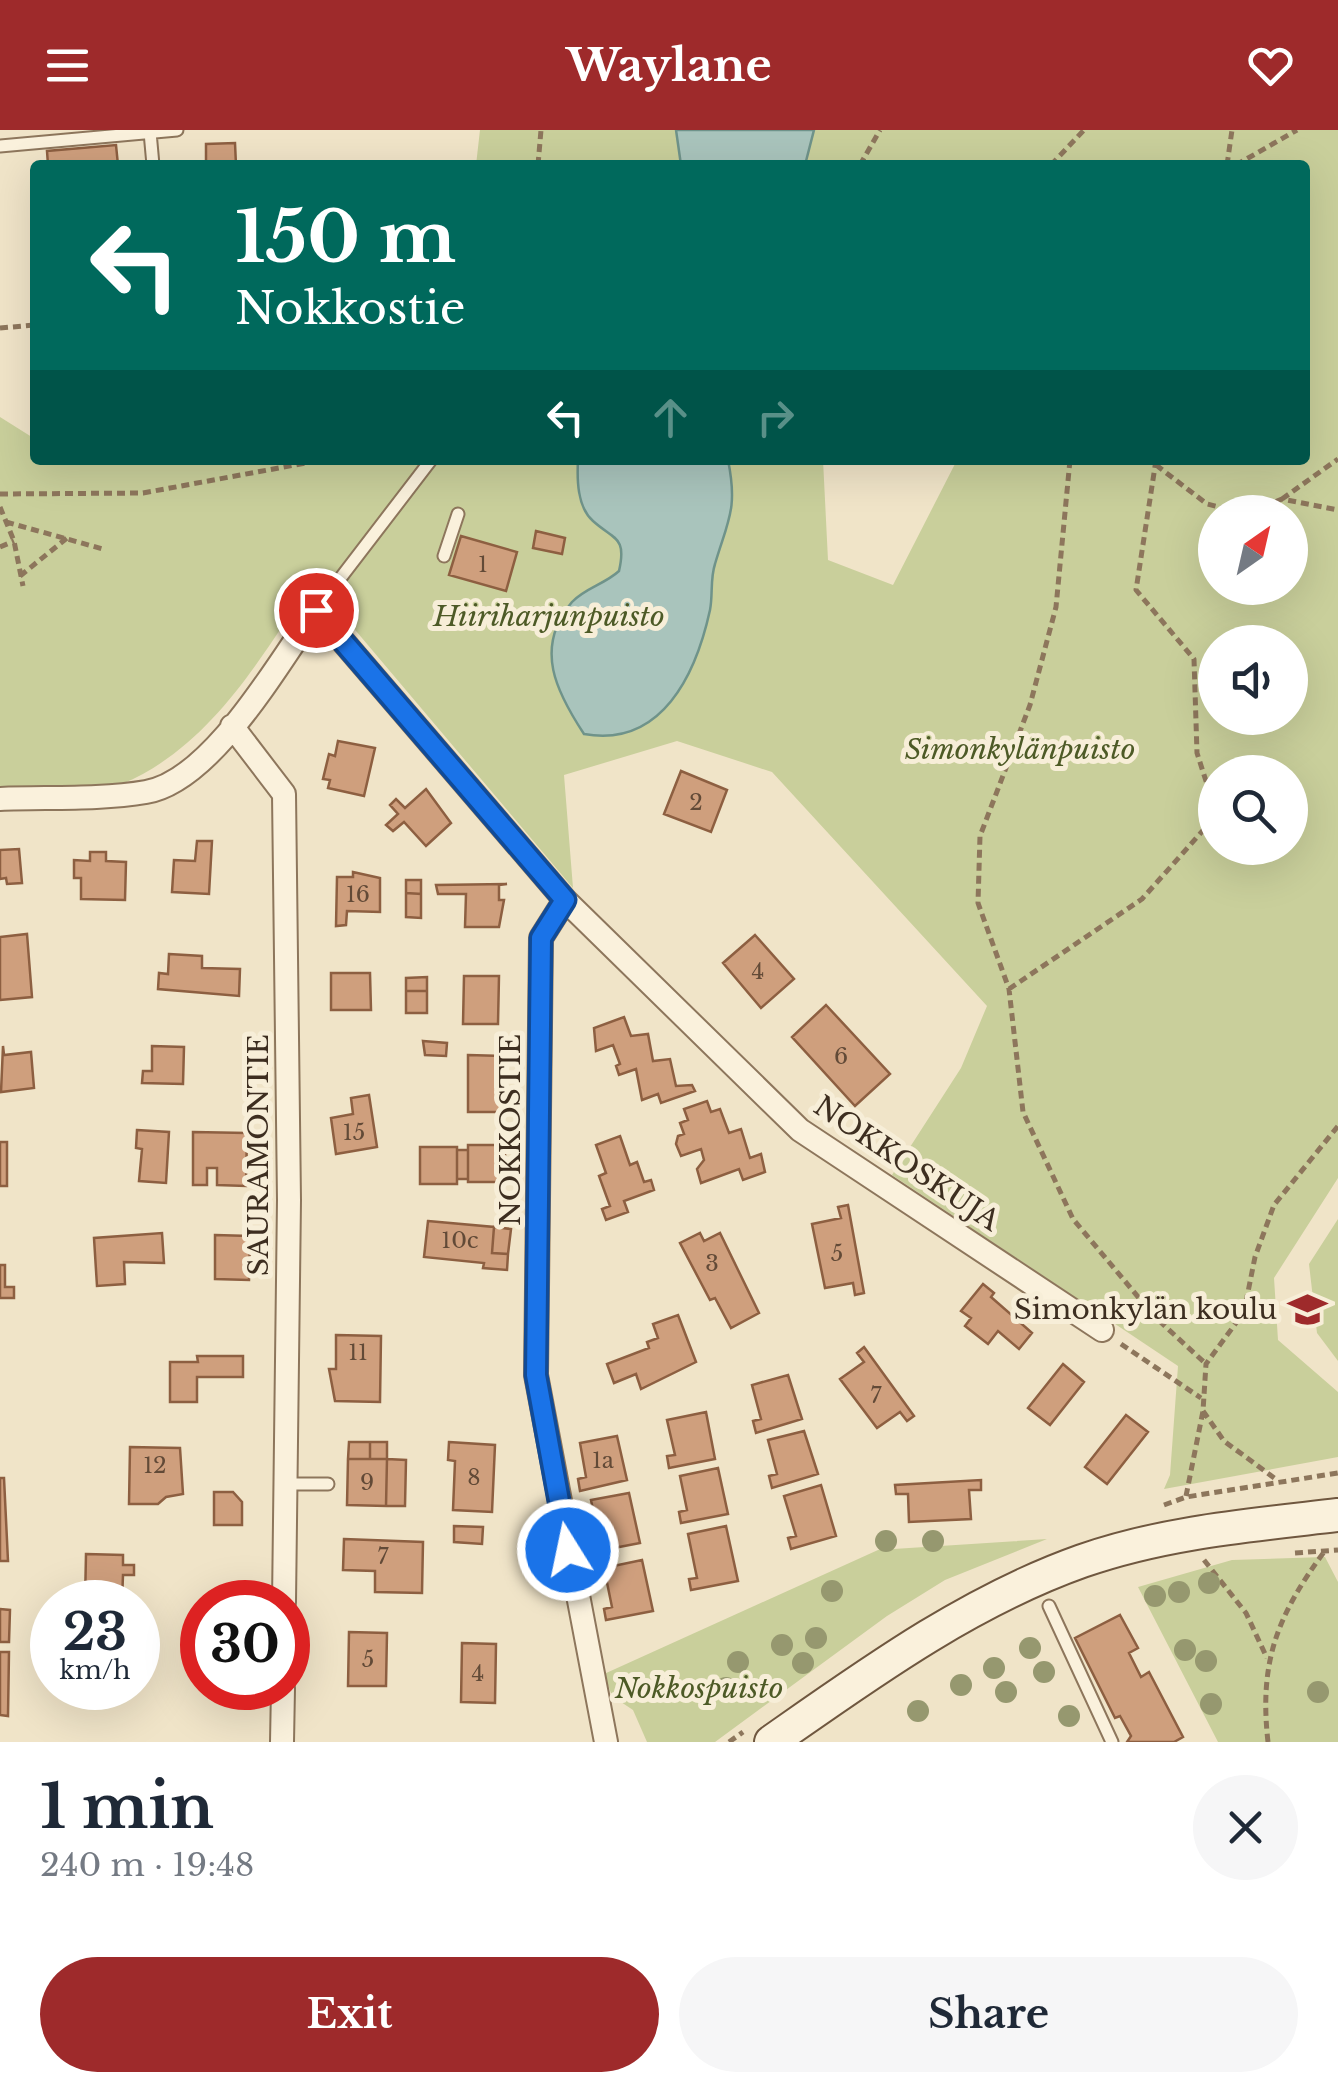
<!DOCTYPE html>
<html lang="en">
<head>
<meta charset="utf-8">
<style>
	:root { --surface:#fff; --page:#f6f6f7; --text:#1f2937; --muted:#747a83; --accent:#9e2a2b }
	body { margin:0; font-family:"Libre Baskerville",serif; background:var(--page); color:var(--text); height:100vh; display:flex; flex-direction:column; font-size:38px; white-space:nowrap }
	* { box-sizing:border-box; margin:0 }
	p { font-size:32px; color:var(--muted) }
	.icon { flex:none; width:55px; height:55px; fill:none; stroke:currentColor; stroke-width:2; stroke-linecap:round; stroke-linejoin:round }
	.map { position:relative; height:1612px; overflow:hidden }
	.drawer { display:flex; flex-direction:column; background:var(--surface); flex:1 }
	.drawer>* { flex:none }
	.banner { position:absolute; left:30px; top:30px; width:1280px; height:305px; border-radius:10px; box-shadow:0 10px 40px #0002; background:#00695c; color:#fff; overflow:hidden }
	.needle { width:65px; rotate:34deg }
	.fabs { position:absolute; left:1198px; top:365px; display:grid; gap:20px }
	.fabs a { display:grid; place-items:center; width:110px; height:110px; border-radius:50%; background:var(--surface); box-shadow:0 10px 40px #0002; font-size:50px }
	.speed { position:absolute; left:30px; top:1450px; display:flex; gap:20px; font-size:50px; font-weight:700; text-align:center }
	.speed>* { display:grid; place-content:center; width:130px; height:130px; border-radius:50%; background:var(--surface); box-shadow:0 10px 40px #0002; line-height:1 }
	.speed small { font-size:25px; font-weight:400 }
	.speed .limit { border:15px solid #d22; background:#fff; color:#111 }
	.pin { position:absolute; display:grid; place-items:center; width:85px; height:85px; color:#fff; margin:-42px; border:5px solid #fff; border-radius:50%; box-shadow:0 2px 10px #0007 }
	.me { position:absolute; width:110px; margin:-55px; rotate:350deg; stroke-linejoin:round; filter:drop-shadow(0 0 8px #0008) }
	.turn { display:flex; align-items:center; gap:35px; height:210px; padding:0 40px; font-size:45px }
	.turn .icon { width:130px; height:130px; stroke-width:2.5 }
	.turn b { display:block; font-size:70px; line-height:85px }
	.lanes { display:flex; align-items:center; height:95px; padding:0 40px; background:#0003; justify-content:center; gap:50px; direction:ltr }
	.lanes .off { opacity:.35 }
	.round { display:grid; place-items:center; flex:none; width:105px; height:105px; border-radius:52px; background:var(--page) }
	.overview { display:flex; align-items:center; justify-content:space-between; height:170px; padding:0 40px }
	h1 { font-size:60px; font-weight:700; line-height:75px }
	.button { display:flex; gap:20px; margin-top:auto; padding:20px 40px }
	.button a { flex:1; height:115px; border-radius:60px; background:var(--accent); color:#fff; font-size:40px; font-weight:700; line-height:115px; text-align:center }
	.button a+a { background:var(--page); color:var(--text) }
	header { display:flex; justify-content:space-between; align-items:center; height:130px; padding:0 40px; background:var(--accent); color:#fff; font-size:45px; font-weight:700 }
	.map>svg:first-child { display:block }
</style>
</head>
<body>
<header><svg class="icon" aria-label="menu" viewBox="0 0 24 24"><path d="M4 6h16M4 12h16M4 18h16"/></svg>Waylane<svg class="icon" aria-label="heart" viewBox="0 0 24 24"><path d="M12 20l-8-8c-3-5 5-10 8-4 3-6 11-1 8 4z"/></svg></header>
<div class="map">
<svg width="1338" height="1612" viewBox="0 0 1338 1612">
	<rect width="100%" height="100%" fill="#f0e4c8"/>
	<path fill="#c9cf9b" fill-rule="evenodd" d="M480 0H1338V1048L1274 1148 1278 1210 1338 1262V1327L1164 1359 1170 1345 1178 1236 892 1045 961 938 987 876 772 642 677 611 564 645 573 758 313 450C261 527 212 616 122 654 86 669 38 662 0 662V287L35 309V330H823L828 430 893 455 957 330H1305V35H476ZM1215 382H1290V458H1215ZM1215 512H1290V588H1215ZM1215 642H1290V718H1215Z
		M1338 1089V1231L1317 1203 1309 1134Z
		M1047 1409 945 1450 887 1486 715 1612H647L633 1580 612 1566 604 1544 878 1420Z
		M1325 1427 1338 1452V1612H1218L1138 1457 1232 1430Z"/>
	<path fill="#a9c4bc" stroke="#6f938a" stroke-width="2.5" d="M676 0H814L805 35H681Z
		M578 330H728C738 379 728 390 715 434 710 449 713 465 710 480 696 544 662 618 584 604 557 563 533 518 572 472 585 458 605 454 619 441 627 406 614 410 593 391 577 377 577 349 578 330Z"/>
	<path fill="#cf9f7d" stroke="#8d5f41" stroke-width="2.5" d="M235 13 236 35H206V14Z
		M116 15 118 35H48L47 21Z
		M536 401 565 408 562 424 533 418Z
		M461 406 517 422 506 461 449 445Z
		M338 611 375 618 364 666 328 658 330 650 323 649 329 624 335 626Z
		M681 641 727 660 711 702 664 684Z
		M426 659 451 693 426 716 404 692 393 701 386 695 398 684 390 675 396 669 405 678Z
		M197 711H212L209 764 172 762 174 730 195 731Z
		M19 719 22 753 7 754 6 748 0 749V720Z
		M90 722H106V731L126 732 125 770 81 769V748H74V730L90 731Z
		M353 742 380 748V782L347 781 346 795 336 796 337 747H353Z
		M406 750H421V764L406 763Z
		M507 754 499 755V770H504L499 797H465L466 764H438L436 755Z
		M406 763 421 764V788L406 787Z
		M27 804 32 867 0 870V807Z
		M755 805 794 849 761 878 723 833Z
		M169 824 202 826V838L240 839 239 866 158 859 159 843 168 844Z
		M331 843H370L371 880H331Z
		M464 846H499L498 894H463Z
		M427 847V861H406V848Z
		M406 861H427V883H406Z
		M826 875 890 944 855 976 792 907Z
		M624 887 631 906 648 904 653 931 670 929 676 956 692 955 695 961 661 973 658 964 642 970 636 939 619 945 616 936 620 934 613 915 596 921 594 898Z
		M423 911 447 913 446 926 425 925Z
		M3 916 4 925 31 922 34 958 1 962Z
		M152 916 184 917 183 954 142 953 143 941H152Z
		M468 925 503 926V982H468Z
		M369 965 377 1017 336 1024 331 988 353 984 351 968Z
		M707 971 711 982 720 979 729 1003 741 999 750 1028 761 1024 765 1042 743 1050 739 1039 701 1053 697 1039 704 1030 701 1019 681 1026 676 1014 678 1006 684 1004 680 993 688 990 684 979Z
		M137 1000 169 1002 166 1053 139 1051 142 1019 136 1018Z
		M193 1002 247 1003 246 1056 217 1055V1038H207V1055H193Z
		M620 1006 630 1035 637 1032 644 1052 651 1050 654 1060 624 1071 628 1082 606 1090 602 1079 610 1076 599 1046 606 1043 596 1015Z
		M0 1012H7V1056H0Z
		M468 1015H505V1052H468Z
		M420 1017H457V1054H420Z
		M457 1020H468V1049H457Z
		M848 1075 864 1163 855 1165 853 1153 825 1158 812 1094 841 1088 838 1077Z
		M428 1091 494 1097 492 1123 508 1124 507 1140 483 1138 484 1133 424 1127Z
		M494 1097 511 1099 508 1124 492 1123Z
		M162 1103 164 1133 124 1132 125 1154 97 1156 94 1108Z
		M700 1103 704 1111 720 1103 759 1183 731 1198 715 1168 710 1170 680 1113Z
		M215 1105 250 1106 249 1150 215 1149Z
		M0 1135H5V1157H14V1168H0Z
		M983 1154 994 1163 991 1167 1032 1203 1019 1219 998 1201 988 1214 965 1196 971 1188 961 1181Z
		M678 1185 696 1232 641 1259 636 1244 614 1253 607 1234 649 1218 647 1212 658 1208 653 1194Z
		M336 1205 381 1206 380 1272 335 1271 329 1239H336Z
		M864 1217 914 1286 907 1291 900 1282 877 1298 840 1249 864 1232 857 1223Z
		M197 1226H243V1247H197V1272H170V1232H198Z
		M1063 1234 1084 1252 1050 1295 1028 1278Z
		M788 1245 802 1289 756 1303 753 1291 761 1289 752 1255Z
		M706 1282 715 1329 669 1338 667 1326 675 1325 667 1290Z
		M1126 1285 1148 1302 1107 1354 1085 1337Z
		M804 1301 818 1344 772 1358 769 1346 777 1344 768 1310Z
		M617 1306 627 1350 580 1361 578 1349 586 1347 580 1313Z
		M349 1312H370V1329H348Z
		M370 1312H387V1329H370Z
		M449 1312 495 1315 492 1382 453 1380 455 1331 448 1330Z
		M130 1317 180 1318 183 1364 166 1367 158 1374H129Z
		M348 1329H387L386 1376 347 1375Z
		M387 1329 406 1330 405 1376H386Z
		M718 1338 728 1384 681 1393 679 1382 687 1380 680 1346Z
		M0 1348H4L8 1431H0Z
		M981 1350V1360H969L971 1389 909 1392 908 1364H896L895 1355Z
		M821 1355 836 1406 791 1419 788 1408 796 1406 784 1366Z
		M214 1362H233L242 1372V1395H214Z
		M629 1363 640 1413 593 1422 590 1411 599 1409 591 1370Z
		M454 1396 483 1397 482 1414 454 1412Z
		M726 1396 738 1451 691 1460 689 1449 697 1448 688 1404Z
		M344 1409 423 1412 422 1463 375 1462V1441L343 1440Z
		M86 1424 123 1425V1435H134V1445H123L122 1472H85Z
		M642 1430 653 1481 606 1490 604 1479 612 1477 604 1438Z
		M0 1479 10 1480 9 1512H0Z
		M1120 1485 1138 1518 1129 1523 1141 1547 1149 1542 1183 1607 1174 1612H1127L1131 1606 1120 1586 1115 1588 1075 1508Z
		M349 1502 387 1503 386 1556H348Z
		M462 1513 496 1514 495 1573 461 1572Z
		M0 1522H9L8 1586 0 1585Z"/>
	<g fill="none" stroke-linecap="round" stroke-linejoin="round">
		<defs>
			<path id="service" d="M150 2 153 35
				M0 16 177 0
				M444 426 458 384
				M316 480 431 330
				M285 1354H328
				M1049 1476 1112 1612"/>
			<path id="minor" d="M232 596 284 664 289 1070 284 1472
				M0 669C47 667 99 670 146 662 212 651 279 532 316 480L565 770 541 808 536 1245 606 1612
				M565 770 800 1000 1102 1200
				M282 1612 283 1558"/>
			<path id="secondary" d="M771 1612C868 1544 969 1471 1082 1431 1165 1402 1252 1395 1338 1385"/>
		</defs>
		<use href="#service" stroke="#8d765c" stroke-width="15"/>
		<use href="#minor" stroke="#8d765c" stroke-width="26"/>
		<use href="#secondary" stroke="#6f573f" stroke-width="36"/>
		<path stroke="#8d765c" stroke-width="5" stroke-dasharray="8 5" stroke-linecap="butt" d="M538 35 541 0
			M860 35 880 0
			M1051 35 1084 0
			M1227 35 1232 0
			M1236 35 1297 0
			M0 198 35 195
			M1070 330 1056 477 1030 575 980 706 978 773 1009 859 1023 982 1073 1089 1154 1186 1206 1234
			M1156 330 1136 460 1194 529 1197 623 1215 679
			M1156 335 1207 374 1239 382
			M0 364 143 363 322 330
			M1282 369 1338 329
			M0 377 14 411 23 456
			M1252 382 1282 369 1338 380
			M6 392 103 419
			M0 417 14 411
			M20 446 67 408
			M1009 859 1142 769 1215 687
			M1121 1214 1201 1268
			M1203 1281 1224 1311 1277 1350
			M1186 1366 1203 1281 1206 1234 1244 1182 1255 1127 1274 1075 1338 996
			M1164 1375 1186 1367 1338 1343
			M1295 1423 1338 1420
			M1204 1430 1246 1483 1267 1528
			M729 1612 743 1602
			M1268 1612C1259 1532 1277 1486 1324 1422"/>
		<use href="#service" stroke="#faf1dc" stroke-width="11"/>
		<use href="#minor" stroke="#faf1dc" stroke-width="22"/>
		<use href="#secondary" stroke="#faf1dc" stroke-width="32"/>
	</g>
	<g fill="#96986f">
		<circle cx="886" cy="1411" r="11"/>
		<circle cx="933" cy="1411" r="11"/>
		<circle cx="1209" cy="1453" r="11"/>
		<circle cx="832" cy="1461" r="11"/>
		<circle cx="1179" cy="1462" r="11"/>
		<circle cx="1155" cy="1466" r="11"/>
		<circle cx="816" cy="1508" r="11"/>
		<circle cx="782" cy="1515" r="11"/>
		<circle cx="1030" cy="1518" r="11"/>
		<circle cx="1185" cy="1520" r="11"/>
		<circle cx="1206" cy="1531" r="11"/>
		<circle cx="738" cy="1532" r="11"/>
		<circle cx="803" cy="1533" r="11"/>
		<circle cx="994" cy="1538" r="11"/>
		<circle cx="1044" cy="1542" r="11"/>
		<circle cx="961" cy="1555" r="11"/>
		<circle cx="726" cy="1558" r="11"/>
		<circle cx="676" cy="1560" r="11"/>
		<circle cx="1006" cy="1562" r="11"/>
		<circle cx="1318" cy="1562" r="11"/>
		<circle cx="1211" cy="1574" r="11"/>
		<circle cx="918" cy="1581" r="11"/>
		<circle cx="1069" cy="1586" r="11"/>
	</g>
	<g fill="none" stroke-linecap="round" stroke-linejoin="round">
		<defs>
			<path id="route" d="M316 480 565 770 541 808 536 1245 568 1420"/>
		</defs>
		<use href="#route" stroke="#114b97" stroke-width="25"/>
		<use href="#route" stroke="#1a73e8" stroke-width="18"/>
	</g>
	<defs>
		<symbol id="school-bare" viewBox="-9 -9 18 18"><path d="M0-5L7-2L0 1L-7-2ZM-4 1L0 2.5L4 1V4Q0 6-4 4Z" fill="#9e2a2b" stroke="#f7eed8" stroke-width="2.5" paint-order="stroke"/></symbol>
	</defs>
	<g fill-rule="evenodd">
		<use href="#school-bare" x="1280" y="1152" width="55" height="55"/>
	</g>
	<g text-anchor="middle" stroke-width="10" stroke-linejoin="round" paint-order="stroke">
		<g font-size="22" fill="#624a37">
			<text x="483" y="442">1</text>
			<text x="696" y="680">2</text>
			<text x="358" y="772">16</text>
			<text x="758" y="849">4</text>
			<text x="841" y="934">6</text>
			<text x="354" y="1010">15</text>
			<text x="460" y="1118">10c</text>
			<text x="837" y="1131">5</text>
			<text x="712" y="1141">3</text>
			<text x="358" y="1230">11</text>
			<text x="876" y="1273">7</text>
			<text x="603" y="1338">1a</text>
			<text x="155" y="1343">12</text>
			<text x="474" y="1355">8</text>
			<text x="367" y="1360">9</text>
			<text x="383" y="1434">7</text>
			<text x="368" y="1537">5</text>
			<text x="478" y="1551">4</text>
		</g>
		<g font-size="28" font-style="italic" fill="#4d5a26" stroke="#f7eed8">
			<text x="549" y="496">Hiiriharjunpuisto</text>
			<text x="1020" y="629">Simonkylänpuisto</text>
			<text x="699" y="1568">Nokkospuisto</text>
		</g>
		<g font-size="28" fill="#3d2e20" stroke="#f7eed8">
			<text transform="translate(510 1000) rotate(-90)" y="10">NOKKOSTIE</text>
			<text transform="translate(258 1025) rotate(-90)" y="10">SAURAMONTIE</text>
			<text transform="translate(907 1033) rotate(34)" y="10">NOKKOSKUJA</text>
		</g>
		<g font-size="28" fill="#3d2e20" stroke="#f7eed8" text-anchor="end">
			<text x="1277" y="1189">Simonkylän koulu</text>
		</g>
	</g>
</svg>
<div class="fabs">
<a><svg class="needle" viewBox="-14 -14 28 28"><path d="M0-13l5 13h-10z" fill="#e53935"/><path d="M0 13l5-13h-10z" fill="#747a83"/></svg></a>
<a><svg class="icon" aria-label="sound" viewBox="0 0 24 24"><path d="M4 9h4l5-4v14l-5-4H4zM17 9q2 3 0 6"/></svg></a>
<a><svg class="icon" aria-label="search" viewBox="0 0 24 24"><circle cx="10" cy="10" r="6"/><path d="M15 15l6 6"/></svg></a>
</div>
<div class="speed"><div>23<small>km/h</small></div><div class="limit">30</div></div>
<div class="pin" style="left:316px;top:480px;background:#d93025"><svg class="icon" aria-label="arrive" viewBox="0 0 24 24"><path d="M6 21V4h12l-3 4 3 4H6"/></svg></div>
<svg class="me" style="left:568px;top:1420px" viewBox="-20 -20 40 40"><circle r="17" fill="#1a73e8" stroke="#fff" stroke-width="3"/><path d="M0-11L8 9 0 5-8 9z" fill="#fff"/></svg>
<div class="banner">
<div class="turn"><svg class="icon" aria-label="left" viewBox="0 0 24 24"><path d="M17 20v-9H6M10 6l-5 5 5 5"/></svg><div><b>150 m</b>Nokkostie</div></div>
<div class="lanes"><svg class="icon" aria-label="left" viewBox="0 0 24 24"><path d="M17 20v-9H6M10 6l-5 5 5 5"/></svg><svg class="icon off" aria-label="ahead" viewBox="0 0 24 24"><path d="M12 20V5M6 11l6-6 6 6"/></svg><svg class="icon off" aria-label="right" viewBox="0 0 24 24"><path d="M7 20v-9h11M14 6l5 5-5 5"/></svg></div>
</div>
</div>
<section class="drawer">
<div class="overview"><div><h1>1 min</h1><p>240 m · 19:48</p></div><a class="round"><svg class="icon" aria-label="close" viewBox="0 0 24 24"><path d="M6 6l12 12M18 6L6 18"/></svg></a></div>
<div class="button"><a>Exit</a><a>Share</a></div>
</section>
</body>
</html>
